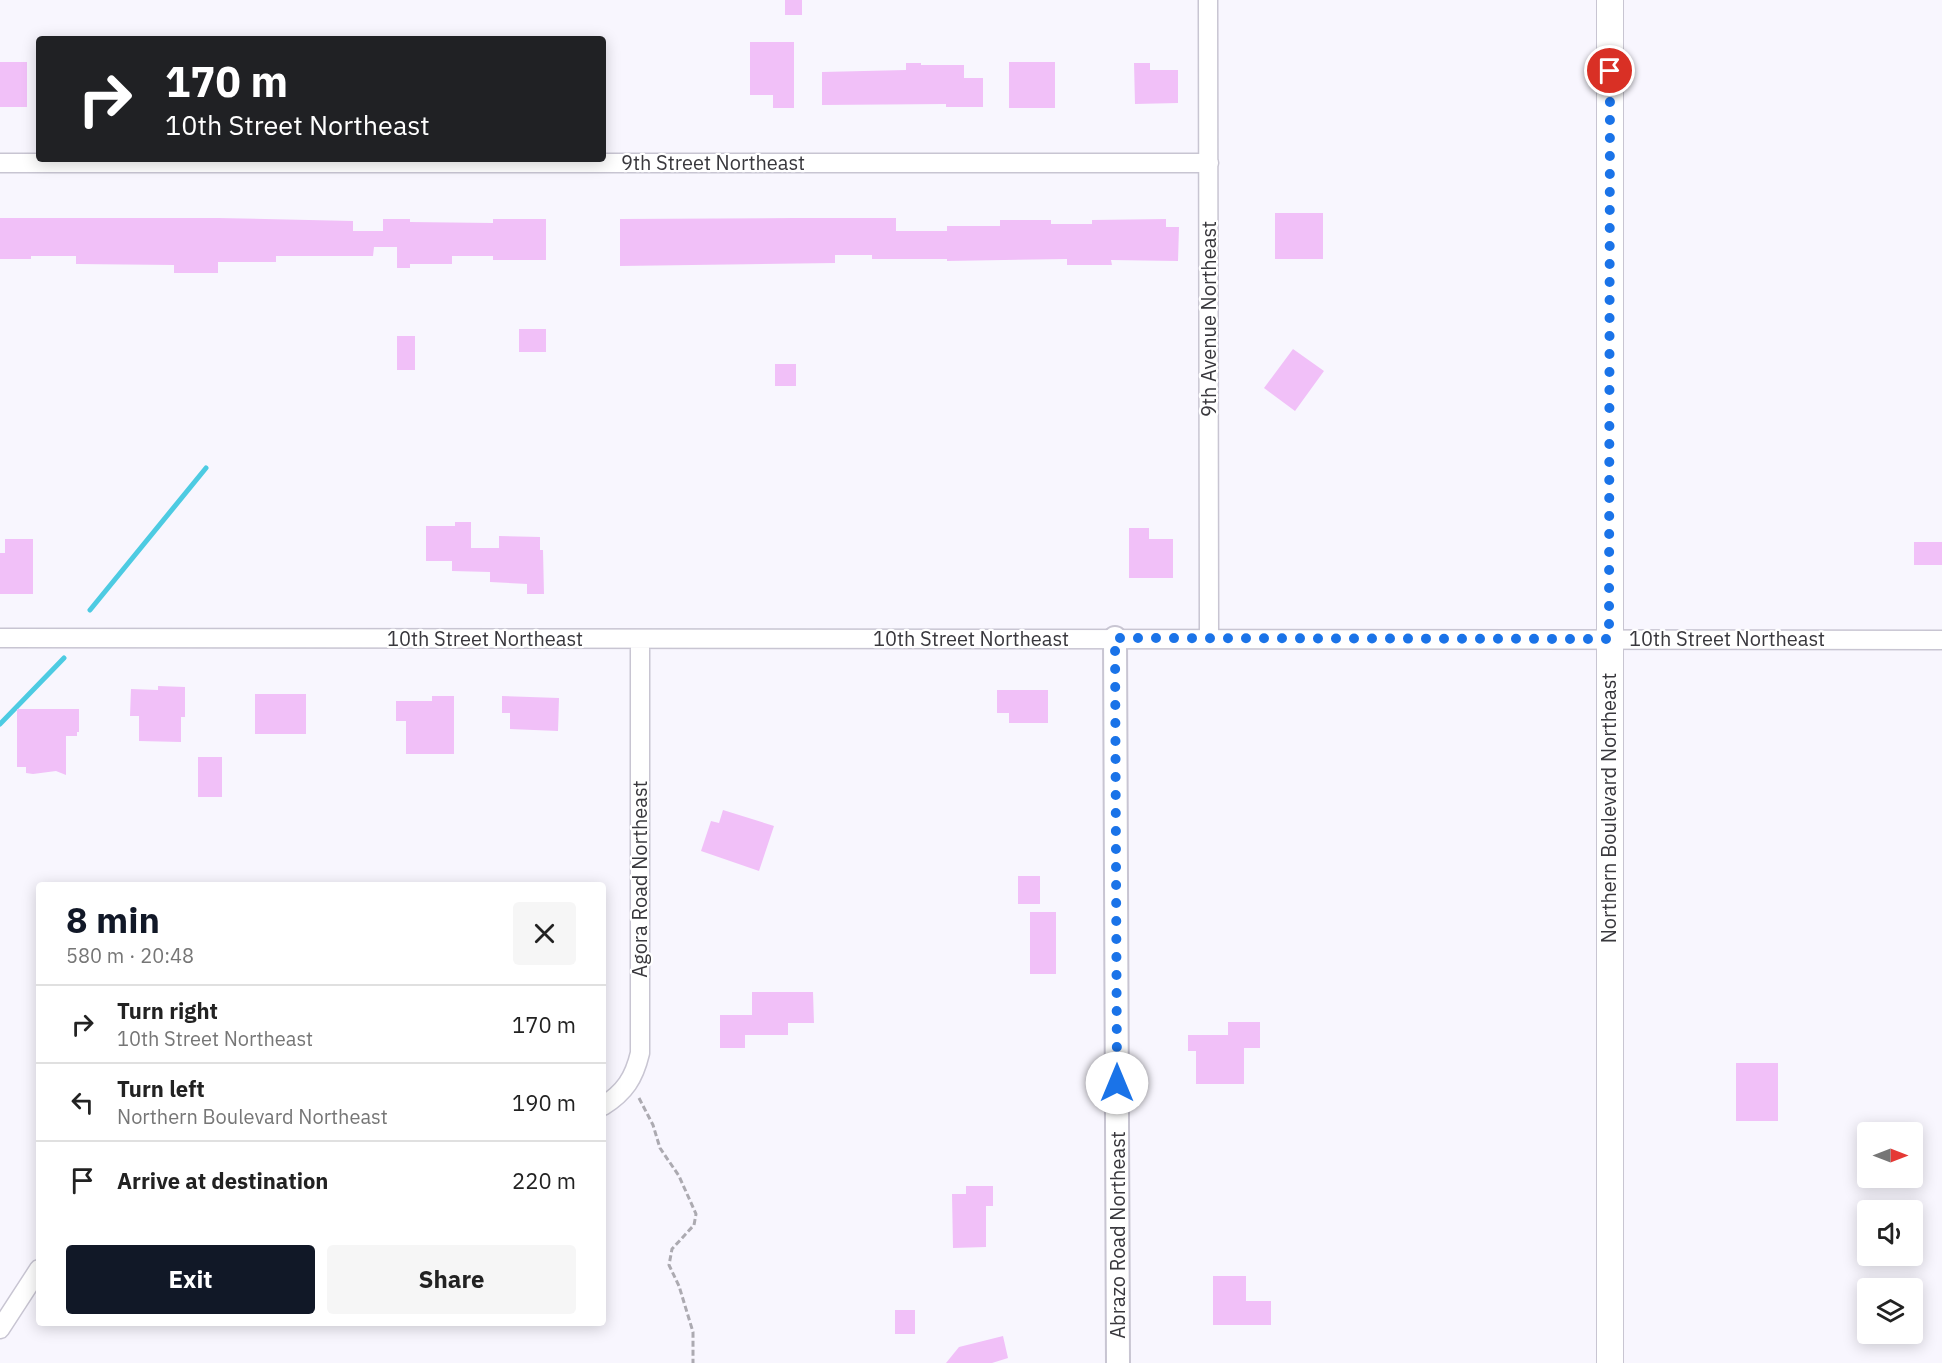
<!DOCTYPE html>
<html lang="en">
<head>
<meta charset="utf-8">
<style>
	:root { --surface:#fff; --page:#f6f6f6; --text:#222; --muted:#767676; --line:#e0e0e0; --accent:#111827 }
	body { margin:0; font-family:"IBM Plex Sans",sans-serif; background:var(--page); color:var(--text); height:100vh; display:flex; flex-direction:column; font-size:22px; white-space:nowrap }
	* { box-sizing:border-box; margin:0 }
	p { font-size:20px; color:var(--muted) }
	.icon { flex:none; width:33px; height:33px; fill:none; stroke:currentColor; stroke-width:2; stroke-linecap:round; stroke-linejoin:round }
	.map { position:relative; flex:1; overflow:hidden }
	.panel { position:absolute; left:36px; top:882px; width:570px; height:444px; display:flex; flex-direction:column; background:var(--surface); border-radius:6px; box-shadow:0 3px 15px #0003 }
	.panel>* { flex:none }
	.top-card { position:absolute; left:36px; top:36px; width:570px; height:126px; border-radius:6px; box-shadow:0 3px 15px #0003; background:#202124; color:#fff; overflow:hidden }
	.needle { width:39px; rotate:90deg }
	.fabs { position:absolute; left:1857px; top:1122px; display:grid; gap:12px }
	.fabs a { display:grid; place-items:center; width:66px; height:66px; border-radius:6px; background:var(--surface); box-shadow:0 3px 15px #0003; font-size:30px }
	.pin { position:absolute; display:grid; place-items:center; width:51px; height:51px; color:#fff; margin:-26px; border:3px solid #fff; border-radius:50%; box-shadow:0 2px 6px #0007 }
	.me { position:absolute; width:66px; margin:-33px; rotate:0deg; stroke-linejoin:round; filter:drop-shadow(0 0 4px #0008) }
	.turn { display:flex; align-items:center; gap:21px; height:126px; padding:0 30px; font-size:27px }
	.turn .icon { width:78px; height:78px; stroke-width:2.5 }
	.turn b { display:block; font-size:42px; line-height:51px }
	.round { display:grid; place-items:center; flex:none; width:63px; height:63px; border-radius:6px; background:var(--page) }
	.head { display:flex; align-items:center; justify-content:space-between; height:102px; padding:0 30px }
	h1 { font-size:36px; font-weight:700; line-height:45px; color:var(--accent) }
	.button { display:flex; gap:12px; margin-top:auto; padding:12px 30px }
	.button a { flex:1; height:69px; border-radius:6px; background:var(--accent); color:#fff; font-size:24px; font-weight:700; line-height:69px; text-align:center }
	.button a+a { background:var(--page); color:var(--text) }
	ul { padding:0; list-style:none }
	li { display:flex; align-items:center; gap:18px; height:78px; padding:0 30px; border-top:2px solid var(--line) }
	li div { flex:1 }
	li b { display:block; font-size:22px }
	li em { font-style:normal }
	.map>svg:first-child { display:block }
</style>
</head>
<body>
<div class="map">
<svg width="1942" height="1363" viewBox="0 0 1942 1363">
	<rect width="100%" height="100%" fill="#f8f6fe"/>
	<g fill="none" stroke-linecap="round" stroke-linejoin="round">
		<path stroke="#4dcbe2" stroke-width="5" d="M90 610 206 468
			M0 724 64 658"/>
	</g>
	<path fill="#f1c0f8" d="M785 0H802V15H785Z
		M750 42H794V108H773V95H750Z
		M0 62H27V107H0Z
		M1009 62H1055V108H1009Z
		M906 63H921V65H964V78H983V107H946V104L822 105V72L906 70Z
		M1134 63H1150V70H1178V103L1135 104Z
		M1275 213H1323V259H1275Z
		M0 218H218L353 221V231H383V219H410V222L493 223V219H546V260H493V256H452V264H410V268H397V247H374L373 256H276V262H218V273H174V265L76 264V256H31V259H0Z
		M794 218H896V231H947V226H1000V220H1051V224H1092V220L1166 219V227H1179L1178 261 1111 260 1112 265H1067V259L947 261V259H872V255H835V263L620 266V219Z
		M519 329H546V352H519Z
		M397 336H415V370H397Z
		M1293 349 1324 371 1295 411 1264 388Z
		M775 364H796V386H775Z
		M455 522H471V548H499V536L540 537V550H543L544 594H527V584L490 582V572L452 571V561H426V526H455Z
		M1129 528H1149V539H1173V578H1129Z
		M5 539H33V594H0V553H5Z
		M1914 542H1942V565H1914Z
		M158 686 185 687V717H181V742L139 741V716H130L131 689 158 690Z
		M997 690H1048V723H1009V713H997Z
		M255 694H306V734H255Z
		M432 696H454V754H406V721H396V701H432Z
		M502 696 559 698 558 731 510 729V713H502Z
		M17 709H79V732H77V736H66V775L56 771 33 774 26 773V767H17Z
		M198 757H222V797H198Z
		M723 810 774 826 759 871 701 851 711 821 719 823Z
		M1018 876H1040V904H1018Z
		M1030 912H1056V974H1030Z
		M752 992H813L814 1023H788V1035H745V1048H720V1015H752Z
		M1228 1022H1260V1048H1244V1084H1196V1051H1188V1035H1228Z
		M1736 1063H1778V1121H1736Z
		M966 1186H993V1206H986V1247L953 1248 952 1194H966Z
		M1213 1276H1246V1301H1271V1325H1213Z
		M895 1310H915V1334H895Z
		M1003 1336 1008 1358 992 1363H946L959 1347Z"/>
	<g fill="none" stroke-linecap="round" stroke-linejoin="round">
		<defs>
			<path id="minor" d="M1208 0 1209 639
				M0 163H1209
				M0 638 1942 640
				M603 1106C625 1092 634 1078 640 1053V639
				M0 1329 39 1269"/>
			<path id="tertiary" d="M1115 638 1118 1363"/>
			<path id="secondary" d="M1610 0V1363"/>
		</defs>
		<use href="#minor" stroke="#c8c5d2" stroke-width="21"/>
		<use href="#tertiary" stroke="#c8c5d2" stroke-width="26"/>
		<use href="#secondary" stroke="#c8c5d2" stroke-width="28"/>
		<path stroke="#acaab1" stroke-width="3" stroke-dasharray="6 3" stroke-linecap="butt" d="M639 1098 653 1125 660 1148 679 1176 696 1214 694 1225 672 1249 669 1265 679 1286 693 1332V1363"/>
		<use href="#minor" stroke="#fff" stroke-width="18"/>
		<use href="#tertiary" stroke="#fff" stroke-width="22"/>
		<use href="#secondary" stroke="#fff" stroke-width="26"/>
	</g>
	<g fill="none" stroke-linecap="round" stroke-linejoin="round">
		<path stroke="#1a73e8" stroke-width="10" stroke-dasharray="0 18" d="M1117 1083 1115 638 1609 639 1610 71"/>
	</g>
	<g text-anchor="middle" stroke-width="4.5" stroke-linejoin="round" paint-order="stroke">
		<g font-size="20" fill="#39383d" stroke="#fff">
			<text x="713" y="170">9th Street Northeast</text>
			<text transform="translate(1209 319) rotate(-90)" y="7">9th Avenue Northeast</text>
			<text x="485" y="646">10th Street Northeast</text>
			<text x="971" y="646">10th Street Northeast</text>
			<text x="1727" y="646">10th Street Northeast</text>
			<text transform="translate(1609 808) rotate(-90)" y="7">Northern Boulevard Northeast</text>
			<text transform="translate(640 879) rotate(-90)" y="7">Agora Road Northeast</text>
			<text transform="translate(1118 1235) rotate(-90)" y="7">Abrazo Road Northeast</text>
		</g>
	</g>
</svg>
<div class="fabs">
<a><svg class="needle" viewBox="-14 -14 28 28"><path d="M0-13l5 13h-10z" fill="#e53935"/><path d="M0 13l5-13h-10z" fill="#767676"/></svg></a>
<a><svg class="icon" aria-label="sound" viewBox="0 0 24 24"><path d="M4 9h4l5-4v14l-5-4H4zM17 9q2 3 0 6"/></svg></a>
<a><svg class="icon" aria-label="layers" viewBox="0 0 24 24"><path d="M12 4l9 5-9 5-9-5zM3 14l9 5 9-5"/></svg></a>
</div>
<div class="pin" style="left:1610px;top:71px;background:#d93025"><svg class="icon" aria-label="arrive" viewBox="0 0 24 24"><path d="M6 21V4h12l-3 4 3 4H6"/></svg></div>
<svg class="me" style="left:1117px;top:1083px" viewBox="-20 -20 40 40"><circle r="19" fill="#fff"/><path d="M0-13L10 11 0 6-10 11z" fill="#1a73e8"/></svg>
<div class="top-card">
<div class="turn"><svg class="icon" aria-label="right" viewBox="0 0 24 24"><path d="M7 20v-9h11M14 6l5 5-5 5"/></svg><div><b>170 m</b>10th Street Northeast</div></div>
</div>
<section class="panel">
<div class="head"><div><h1>8 min</h1><p>580 m · 20:48</p></div><a class="round"><svg class="icon" aria-label="close" viewBox="0 0 24 24"><path d="M6 6l12 12M18 6L6 18"/></svg></a></div>
<ul>
<li><svg class="icon" aria-label="right" viewBox="0 0 24 24"><path d="M7 20v-9h11M14 6l5 5-5 5"/></svg><div><b>Turn right</b><p>10th Street Northeast</p></div><em>170 m</em></li>
<li><svg class="icon" aria-label="left" viewBox="0 0 24 24"><path d="M17 20v-9H6M10 6l-5 5 5 5"/></svg><div><b>Turn left</b><p>Northern Boulevard Northeast</p></div><em>190 m</em></li>
<li><svg class="icon" aria-label="arrive" viewBox="0 0 24 24"><path d="M6 21V4h12l-3 4 3 4H6"/></svg><div><b>Arrive at destination</b></div><em>220 m</em></li>
</ul>
<div class="button"><a>Exit</a><a>Share</a></div>
</section>
</div>
</body>
</html>
